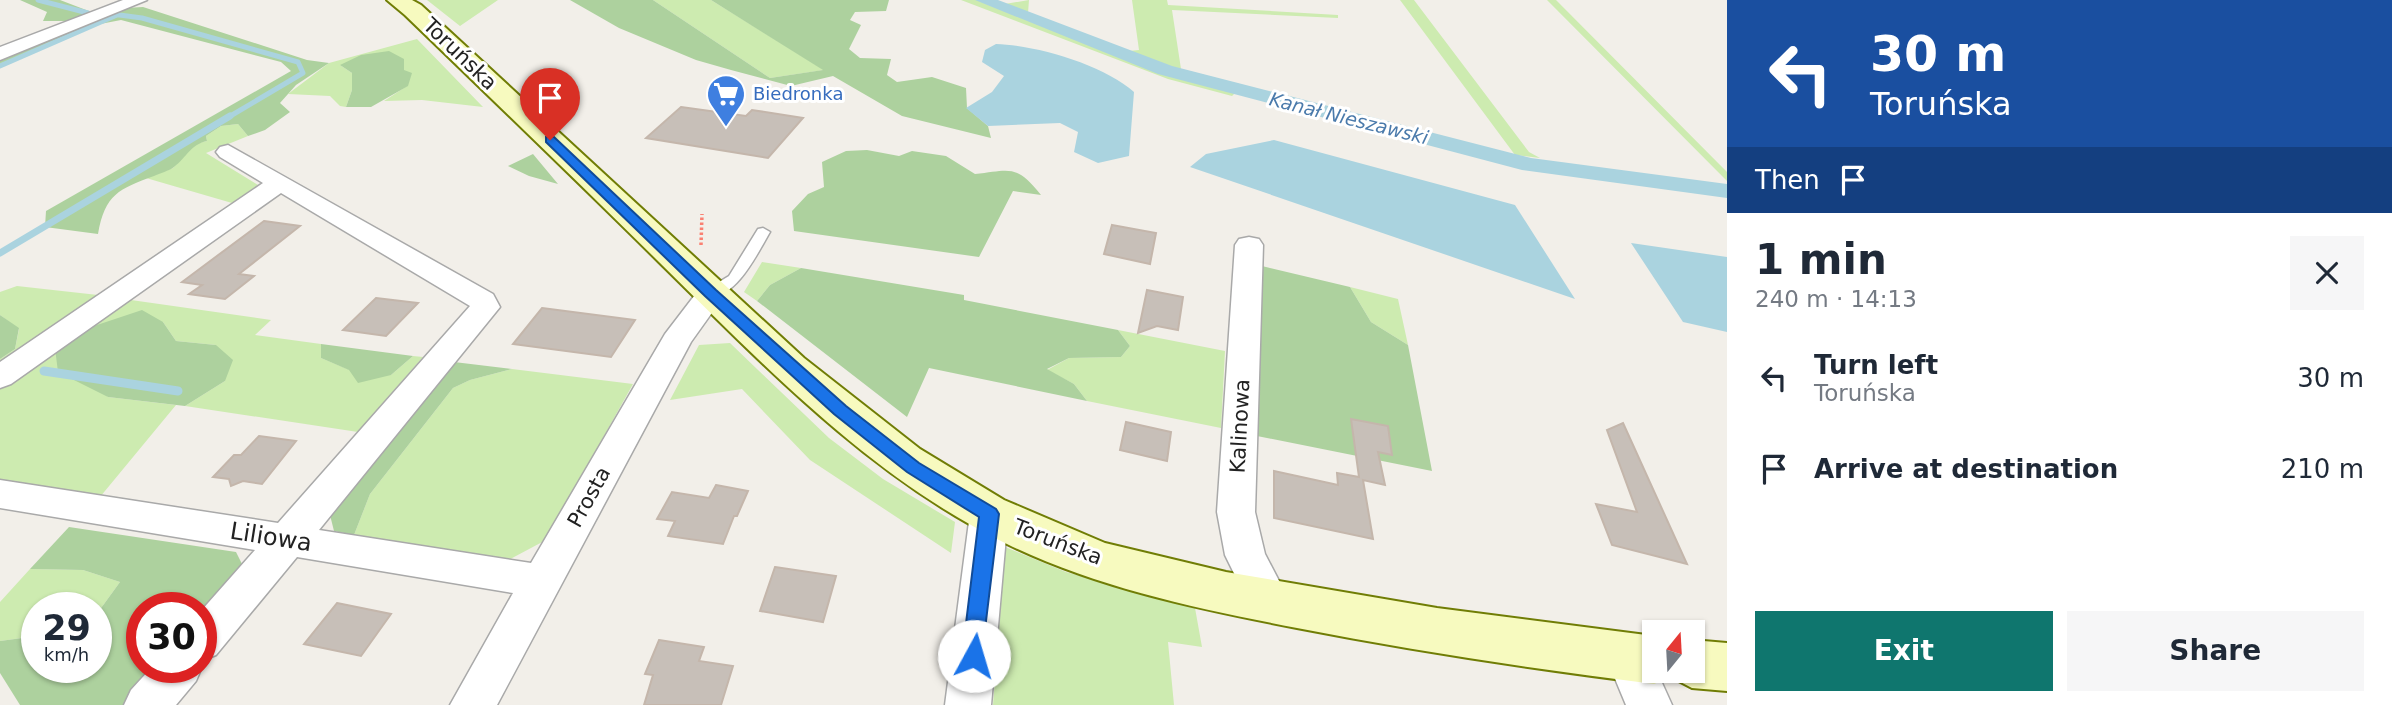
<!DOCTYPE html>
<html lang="en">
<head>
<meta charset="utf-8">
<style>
	:root { --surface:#fff; --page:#f6f6f7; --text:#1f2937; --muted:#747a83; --accent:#0f766e }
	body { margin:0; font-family:"DejaVu Sans",sans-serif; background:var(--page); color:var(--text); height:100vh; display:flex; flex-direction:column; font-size:26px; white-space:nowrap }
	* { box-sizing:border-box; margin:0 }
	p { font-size:23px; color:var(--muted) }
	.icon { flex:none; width:38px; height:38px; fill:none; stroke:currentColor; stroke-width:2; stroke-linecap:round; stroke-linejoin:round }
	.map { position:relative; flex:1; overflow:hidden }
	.sheet { display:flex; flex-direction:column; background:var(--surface); width:665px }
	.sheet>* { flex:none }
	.hud { background:#1a4fa0; color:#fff; overflow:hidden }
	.needle { width:46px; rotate:18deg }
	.controls { position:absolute; left:1642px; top:620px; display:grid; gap:14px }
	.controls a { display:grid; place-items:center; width:63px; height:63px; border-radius:0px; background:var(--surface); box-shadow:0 2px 5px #0004; font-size:35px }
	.speed { position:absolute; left:21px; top:592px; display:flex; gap:14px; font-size:35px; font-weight:700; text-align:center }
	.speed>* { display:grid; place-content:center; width:91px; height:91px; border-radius:50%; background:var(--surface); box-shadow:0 2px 5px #0004; line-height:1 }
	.speed small { font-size:18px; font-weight:400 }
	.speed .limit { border:10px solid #d22; background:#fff; color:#111 }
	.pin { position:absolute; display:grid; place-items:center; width:60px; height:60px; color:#fff; margin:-72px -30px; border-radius:50% 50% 50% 0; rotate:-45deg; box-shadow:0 0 7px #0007 }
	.pin .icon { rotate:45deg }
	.me { position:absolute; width:77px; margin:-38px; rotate:6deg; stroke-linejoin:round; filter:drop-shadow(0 0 5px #0008) }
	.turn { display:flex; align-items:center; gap:24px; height:147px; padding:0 28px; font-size:32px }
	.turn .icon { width:91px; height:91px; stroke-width:2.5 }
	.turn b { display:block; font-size:49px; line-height:60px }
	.then { display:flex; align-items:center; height:66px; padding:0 28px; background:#0003; gap:14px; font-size:26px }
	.round { display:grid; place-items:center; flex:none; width:74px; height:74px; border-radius:0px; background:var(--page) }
	.headline { display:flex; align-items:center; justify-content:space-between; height:119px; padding:0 28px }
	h1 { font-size:42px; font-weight:700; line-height:52px }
	.button { display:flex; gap:14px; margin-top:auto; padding:14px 28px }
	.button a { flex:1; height:80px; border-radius:0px; background:var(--accent); color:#fff; font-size:28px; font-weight:700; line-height:80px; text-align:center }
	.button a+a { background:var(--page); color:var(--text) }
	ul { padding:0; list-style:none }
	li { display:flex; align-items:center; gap:21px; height:91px; padding:0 28px }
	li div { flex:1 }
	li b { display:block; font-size:26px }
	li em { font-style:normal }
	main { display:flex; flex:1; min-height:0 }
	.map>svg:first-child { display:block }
</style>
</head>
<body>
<main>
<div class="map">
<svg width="1727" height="705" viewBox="0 0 1727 705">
	<rect width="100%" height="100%" fill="#f2efe9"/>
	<path fill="#cdebb0" d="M427 0H498L460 26Z
		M653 0H711L824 70 770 78Z
		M961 0H993L1005 4 1029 0 1028 13 1129 51 1139 50 1132 0H1167L1168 5 1338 15V18L1172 10 1181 69 1243 85 1232 96 1168 79Z
		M1400 0H1414L1529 152 1540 158 1515 155Z
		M1547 0H1556L1727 172V181Z
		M417 39 483 107 422 100 384 101 407 86 340 65 352 73V90L346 107 340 106 330 96 288 94 329 63Z
		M238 124 248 136 206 153 258 185 232 203 146 178 173 168 195 144 207 141 206 136 221 126Z
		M762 262 801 268 770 285 757 301 744 292Z
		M17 286 98 295 0 363V359L15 349 19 329 0 315V292Z
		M1350 287 1398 299 1408 345 1371 322Z
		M124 299 271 320 255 335 321 344V358L350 370 391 375 413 356 423 357 358 432 185 406 225 381 216 345 176 341 163 322 73 333Z
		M1118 330 1225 351 1221 428 1087 401 1074 384 1047 370 1069 358 1121 357 1130 346Z
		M730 343 829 438 883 479 955 522 951 553 810 460 742 389 670 400 699 345Z
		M55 348 108 397 176 405 100 497 0 479V388Z
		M512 369 633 384 546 540 503 563 354 535 370 494 453 388 470 380Z
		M1005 547 1066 572 1195 608 1202 647 1168 642 1174 705H993Z
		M30 569 83 570 120 582 96 615V607H37V636L0 641V602Z"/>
	<path fill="#add19e" d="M20 0H60L94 13 74 21H43L47 12Z
		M570 0H653L770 78 823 70 711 0H889L886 11 855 12 850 20 861 25 849 49 860 58 891 59 887 75 897 82 932 77 966 88 967 108 988 126 991 138 902 116 833 76 791 86 731 70 696 60 619 28Z
		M143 7 307 60 329 63 296 85 280 103 290 112 265 130 248 136 238 124 221 126 206 136 207 141C190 145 187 157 174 167 169 171 160 173 154 176 119 189 105 194 98 234L45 227 46 211 291 71 281 62 121 20 95 25 0 66V60L125 8Z
		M389 51 404 59V70L412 73 408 86 371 107H346L352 90V73L340 65 361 55Z
		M867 150 899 156 912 151 946 156 975 174C1011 170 1016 164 1041 195L1013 191 979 257 794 231 792 211 808 194 824 187 822 162 846 151Z
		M533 154 558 184 529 176 508 166Z
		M1262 266 1350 287 1371 322 1408 345 1432 471 1252 435Z
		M801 268 964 295V300L1118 330 1130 346 1121 357 1069 358 1047 369 1074 384 1087 401 929 368 907 417 757 301 770 285Z
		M142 310 163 322 176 341 216 345 233 360 225 381 185 406 108 397 58 372 55 348 73 333Z
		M0 315 19 328 15 349 0 359Z
		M321 344 413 356 391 375 358 383 349 370 321 358Z
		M454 362 512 369 470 380 453 388 370 494 354 535 334 531 330 515Z
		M69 527 236 552 246 572 201 621V607H142V667H160L125 705H20L0 673V641L37 636V667H96V615L120 582 83 570 30 569Z"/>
	<path fill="#aad3df" d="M996 44C1036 45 1104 65 1134 92L1129 156 1098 163 1074 152 1078 132 1060 123 988 126 966 108 992 92 1004 76 982 62 985 50Z
		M1274 140 1515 205 1575 299 1190 167 1206 154Z
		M1631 243 1727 257V332L1683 322Z"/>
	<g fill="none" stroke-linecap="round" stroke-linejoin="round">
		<path stroke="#aad3df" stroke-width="5" d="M38 0 88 13
			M112 14 142 18 298 62 303 73 227 118
			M0 66 117 15"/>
		<path stroke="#aad3df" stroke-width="7" d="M0 253 230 116"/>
		<path stroke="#aad3df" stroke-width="9" d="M44 371 178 391"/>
		<path fill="#aad3df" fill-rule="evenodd" d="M975 0H998L1172 66 1531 158 1727 184V198L1522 170 1158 74Z"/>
	</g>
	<path fill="#c7bfb8" stroke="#c4b6ab" stroke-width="2" d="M681 107 746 116 752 110 803 118 768 158 646 138Z
		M264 221 300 226 239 274 254 276 225 299 189 294 202 285 182 282Z
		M1112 225 1156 233 1150 264 1104 254Z
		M1147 290 1183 297 1178 330 1157 326 1138 333Z
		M376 298 418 303 386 336 343 330Z
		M542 308 635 320 611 357 513 344Z
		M1351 419 1388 426 1392 455 1378 452 1385 485 1363 480 1373 539 1274 518V471L1338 485 1337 473 1359 477Z
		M1126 422 1171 432 1167 461 1120 450Z
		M1623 423 1687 564 1612 545 1596 504 1637 512 1607 430Z
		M259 436 296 441 262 484 243 481 231 486 229 479 213 477 234 455H241Z
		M716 485 748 491 737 516H734L723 544 668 536 675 521 657 519 672 492 709 498Z
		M775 567 836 576 823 622 760 611Z
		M337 603 391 614 361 656 304 644Z
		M659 640 704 647 699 661 733 666 721 705H644L653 675 645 674Z"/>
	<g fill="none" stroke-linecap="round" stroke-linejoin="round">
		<defs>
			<path id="service" d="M763 228 770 232C758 252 735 302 706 296L704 293 706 290 729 276 758 229Z"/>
			<path id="minor" d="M123 0H147L0 60V47Z
				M228 145 493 294 500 307 319 530 531 563 665 334 701 287 711 284 721 287 726 293 691 342 497 705H450L513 593 297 557 216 655 201 661V611L255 550 0 508V480L278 523 470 306 281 193 11 384 0 388V362L263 183 220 157 216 152 220 147Z
				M1249 237 1259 239 1263 245 1255 512 1265 554 1290 602 1284 614 1269 619 1254 614 1225 555 1217 512 1235 245 1239 239Z
				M989 499 1002 504 1008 514 991 705H945L970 514 976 504Z
				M1628 638 1644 643 1672 705H1626L1606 657 1612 643Z
				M201 665 202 667 196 681 176 705H124L131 690 152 667Z"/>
			<path id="secondary" d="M387 0H412L421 5 804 358 920 449 1004 500 1105 543 1226 572 1437 608 1654 636V670H1692V640L1727 643V691L1692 688 1671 677 1654 684C1534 669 1415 651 1297 628 1199 609 1097 588 1007 544 871 478 765 366 659 262 575 179 490 97 405 15Z"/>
		</defs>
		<use href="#service" stroke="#a9a9a9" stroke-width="3"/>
		<use href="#minor" stroke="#a9a9a9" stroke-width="3"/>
		<use href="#secondary" stroke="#707d05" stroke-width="4"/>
		<path stroke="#fa8072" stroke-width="3.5" stroke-dasharray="2.5 2.5" stroke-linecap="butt" d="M701 245 702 214"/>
		<use href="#service" fill="#fff" fill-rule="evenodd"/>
		<use href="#minor" fill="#fff" fill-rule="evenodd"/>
		<use href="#secondary" fill="#f7fabf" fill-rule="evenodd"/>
	</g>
	<path fill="#1a73e8" stroke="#114b97" stroke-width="2" d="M546 137H554L716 290 846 406 919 463 996 509 999 514 981 662 974 665 966 662 962 656 979 517 907 472 834 414 705 296 546 142Z"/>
	<defs>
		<symbol id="supermarket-pin" viewBox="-11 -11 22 30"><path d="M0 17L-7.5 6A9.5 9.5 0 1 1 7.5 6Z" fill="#3f7fe0" stroke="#fff"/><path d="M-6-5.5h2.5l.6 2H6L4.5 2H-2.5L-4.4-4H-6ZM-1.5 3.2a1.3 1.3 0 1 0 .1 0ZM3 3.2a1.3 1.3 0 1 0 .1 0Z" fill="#fff"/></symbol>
	</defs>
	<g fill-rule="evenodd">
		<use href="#supermarket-pin" x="704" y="72" width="44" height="60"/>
	</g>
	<g text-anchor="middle" stroke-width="6" stroke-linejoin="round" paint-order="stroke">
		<g font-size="18" fill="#366cbe" stroke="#fff" text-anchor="start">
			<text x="753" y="100">Biedronka</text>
		</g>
		<g font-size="19" font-style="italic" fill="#4a7aab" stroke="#fff">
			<text transform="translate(1349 118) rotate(14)" y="7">Kanał Nieszawski</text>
		</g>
		<g font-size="21" fill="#222" stroke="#fff">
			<text transform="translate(460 54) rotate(44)" y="7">Toruńska</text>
			<text transform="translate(1240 426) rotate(-87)" y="7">Kalinowa</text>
			<text transform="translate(589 497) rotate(-61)" y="7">Prosta</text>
			<text transform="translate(1058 542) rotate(21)" y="7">Toruńska</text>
		</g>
		<g font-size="24" fill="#222" stroke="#fff">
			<text transform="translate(271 537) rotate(9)" y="8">Liliowa</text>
		</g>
	</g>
</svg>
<div class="controls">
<a><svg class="needle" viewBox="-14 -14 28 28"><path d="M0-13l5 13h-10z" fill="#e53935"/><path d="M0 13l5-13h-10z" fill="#747a83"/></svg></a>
</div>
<div class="speed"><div>29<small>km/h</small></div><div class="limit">30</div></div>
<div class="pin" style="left:550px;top:140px;background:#d93025"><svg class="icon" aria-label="arrive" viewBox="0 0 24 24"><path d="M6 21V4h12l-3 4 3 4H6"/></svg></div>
<svg class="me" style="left:974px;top:656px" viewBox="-20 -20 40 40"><circle r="19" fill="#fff"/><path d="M0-13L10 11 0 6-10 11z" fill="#1a73e8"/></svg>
</div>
<section class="sheet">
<div class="hud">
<div class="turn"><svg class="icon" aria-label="left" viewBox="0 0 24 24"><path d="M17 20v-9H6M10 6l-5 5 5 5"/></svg><div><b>30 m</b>Toruńska</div></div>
<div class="then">Then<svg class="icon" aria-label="arrive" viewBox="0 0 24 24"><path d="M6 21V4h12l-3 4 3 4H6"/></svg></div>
</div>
<div class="headline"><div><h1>1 min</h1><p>240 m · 14:13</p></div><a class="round"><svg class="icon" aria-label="close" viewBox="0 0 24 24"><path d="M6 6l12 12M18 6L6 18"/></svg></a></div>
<ul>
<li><svg class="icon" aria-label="left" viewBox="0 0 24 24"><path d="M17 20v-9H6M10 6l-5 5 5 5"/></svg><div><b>Turn left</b><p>Toruńska</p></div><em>30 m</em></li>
<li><svg class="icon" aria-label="arrive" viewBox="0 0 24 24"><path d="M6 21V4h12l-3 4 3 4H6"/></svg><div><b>Arrive at destination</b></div><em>210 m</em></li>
</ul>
<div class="button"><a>Exit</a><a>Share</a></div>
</section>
</main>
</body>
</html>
